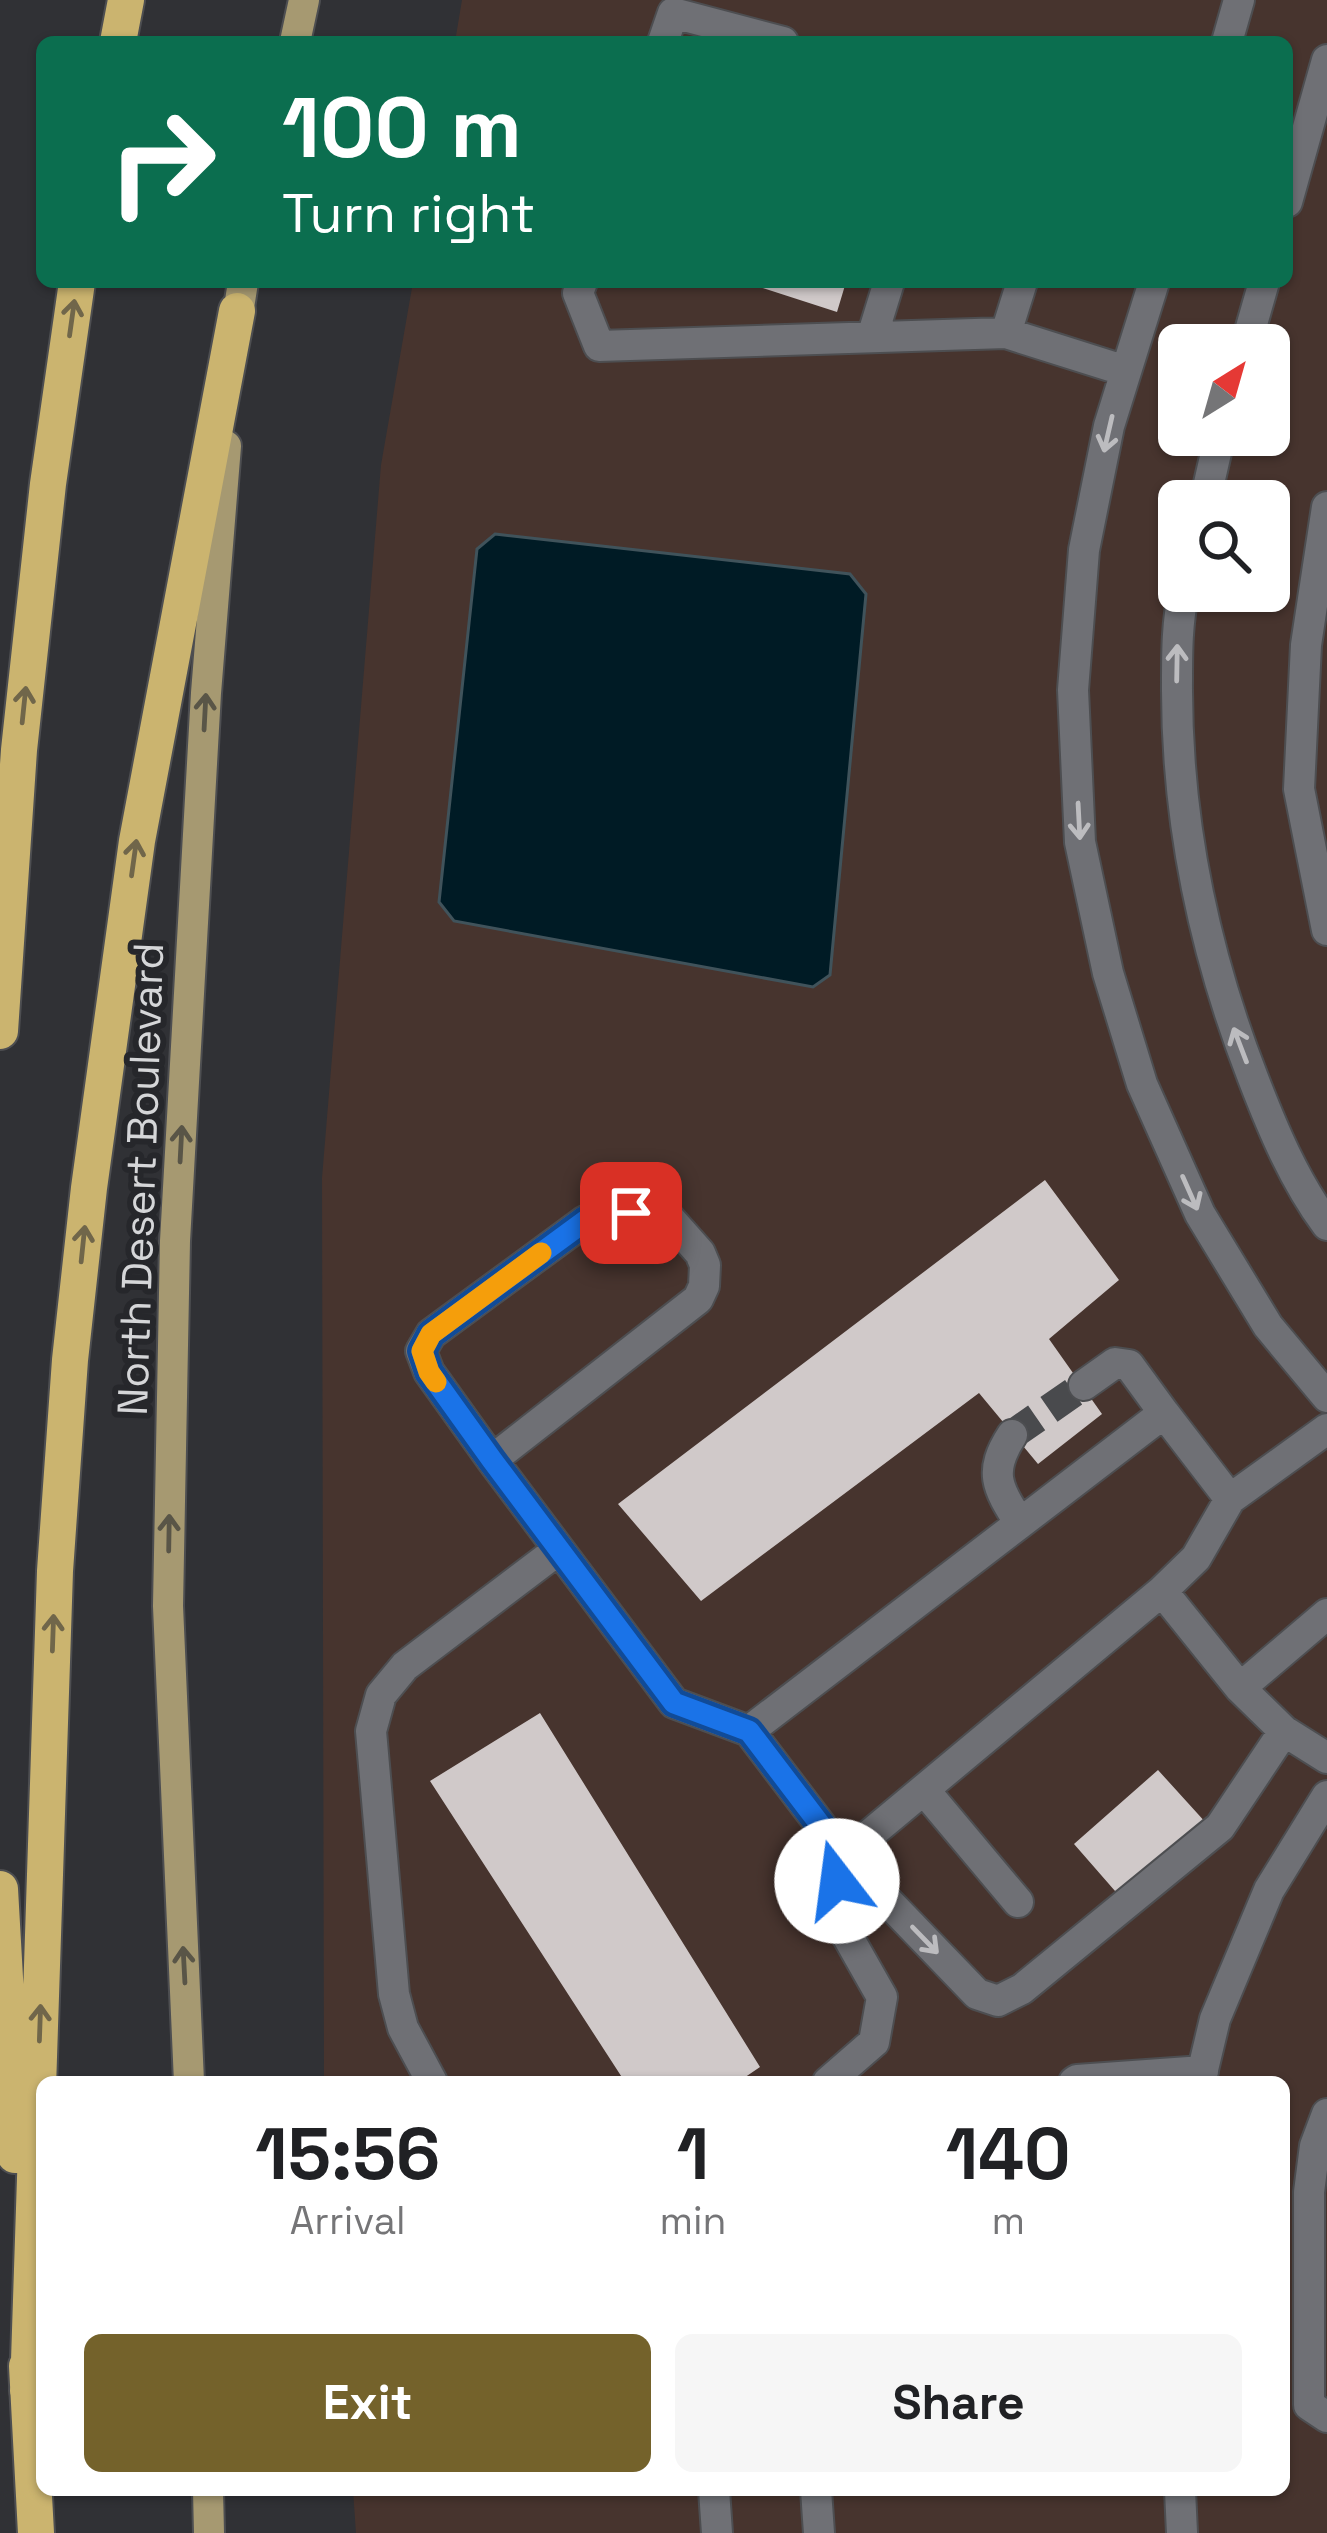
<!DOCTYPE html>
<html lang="en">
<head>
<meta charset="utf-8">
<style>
	:root { --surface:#fff; --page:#f6f6f6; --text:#202124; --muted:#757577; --accent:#74622b }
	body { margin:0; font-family:"Space Grotesk",sans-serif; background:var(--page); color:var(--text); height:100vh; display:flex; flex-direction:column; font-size:45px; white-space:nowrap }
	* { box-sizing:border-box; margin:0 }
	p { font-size:39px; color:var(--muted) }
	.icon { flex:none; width:66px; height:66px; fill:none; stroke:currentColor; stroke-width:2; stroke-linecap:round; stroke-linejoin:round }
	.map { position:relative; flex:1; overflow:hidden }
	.sheet { position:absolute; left:36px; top:2076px; width:1254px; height:420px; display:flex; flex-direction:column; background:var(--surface); border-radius:18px; box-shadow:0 3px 9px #0004 }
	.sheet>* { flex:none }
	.guide { position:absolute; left:36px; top:36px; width:1257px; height:252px; border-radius:18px; box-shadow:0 3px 9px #0004; background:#0b6e4f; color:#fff; overflow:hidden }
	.needle { width:78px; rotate:37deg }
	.tools { position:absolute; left:1158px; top:324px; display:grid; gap:24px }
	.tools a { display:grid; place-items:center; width:132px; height:132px; border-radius:18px; background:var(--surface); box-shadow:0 3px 9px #0004; font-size:60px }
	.pin { position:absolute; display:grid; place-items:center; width:102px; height:102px; color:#fff; margin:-51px; border-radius:24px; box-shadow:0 6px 18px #0006 }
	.me { position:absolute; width:132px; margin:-66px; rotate:345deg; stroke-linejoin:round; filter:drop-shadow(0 0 9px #0008) }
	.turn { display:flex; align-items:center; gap:42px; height:252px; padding:0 48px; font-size:54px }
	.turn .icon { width:156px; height:156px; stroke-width:2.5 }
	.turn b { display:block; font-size:84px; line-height:102px }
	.eta { display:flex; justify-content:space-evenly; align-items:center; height:204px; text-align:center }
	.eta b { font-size:72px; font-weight:800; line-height:84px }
	.button { display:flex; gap:24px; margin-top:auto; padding:24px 48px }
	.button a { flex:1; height:138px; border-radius:18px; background:var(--accent); color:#fff; font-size:48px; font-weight:800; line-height:138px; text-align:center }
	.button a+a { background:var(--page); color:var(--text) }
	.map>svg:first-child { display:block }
</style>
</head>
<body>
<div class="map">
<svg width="1327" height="2533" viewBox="0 0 1327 2533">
	<rect width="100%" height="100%" fill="#303135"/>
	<path fill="#47342e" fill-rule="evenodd" d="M462 0H1327V2533H356L353 2490H1284V2082H324L322 1178 381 465 413 282H1287V42H455ZM1179 345H1269V435H1179ZM1179 501H1269V591H1179Z"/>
	<path fill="#001b25" stroke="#40535b" stroke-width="3" d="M495 534 850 574 866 594 830 975 813 987 454 921 439 902 477 549Z"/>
	<path fill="#d0c9c9" d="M744 282H846L837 312Z
		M1045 1180 1119 1280 1049 1339 1102 1414 1038 1464 979 1393 701 1601 618 1504Z
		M540 1713 760 2067 738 2082H625L430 1781Z
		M1158 1770 1207 1824 1122 1899 1074 1844Z"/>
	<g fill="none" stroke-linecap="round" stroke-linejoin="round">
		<path stroke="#494a4d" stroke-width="30" stroke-dasharray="30 15" stroke-linecap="butt" d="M1012 1435 1084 1385"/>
		<defs>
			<path id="minor" d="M663 42 673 13 783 42
				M1227 42 1239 0
				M1287 202 1327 60
				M582 282 578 293 599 346 1006 333 1126 371
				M1154 282 1109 426 1084 550 1073 690 1080 842 1108 973 1142 1084 1200 1214 1268 1326 1327 1397
				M1006 333 1022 282
				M872 337 889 282
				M1246 345 1264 282
				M1205 501 1220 435
				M1327 507 1306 645 1299 789 1327 930
				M1184 591C1177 622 1177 651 1177 682 1176 818 1204 952 1253 1078 1273 1130 1294 1180 1327 1225
				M1084 1385 1115 1363 1129 1365 1164 1413
				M1012 1435C988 1472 997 1487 1019 1522
				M492 1460 698 1299 704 1286 705 1265 700 1253 669 1218 658 1214 604 1212 585 1221 431 1334 421 1351 429 1372 492 1460 674 1703 749 1731 844 1856 831 1907 882 1997 874 2042 828 2082
				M1162 1591 1240 1688 1284 1731 1327 1758
				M1240 1688 1327 1614
				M749 1731 1164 1413 1230 1499
				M1284 1731 1220 1827 1022 1989 998 2001 977 1994 844 1856 1162 1591 1196 1558 1230 1499 1327 1429
				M925 1791 1018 1902
				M432 2082 403 2028 394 1994 371 1731 381 1695 405 1666 558 1550
				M1074 2082 1077 2080 1203 2071
				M1200 2082 1215 2019 1269 1890 1327 1796
				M1327 2114 1315 2146 1309 2192V2405L1327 2417
				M714 2490 717 2533
				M816 2490 819 2533
				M1180 2490 1182 2533"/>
			<path id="major" d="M295 42 304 0
				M235 333 243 282
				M189 2082 168 1606 175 1241 206 693 226 446
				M208 2490 209 2533"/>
			<path id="highway" d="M118 42 126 0
				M0 1031 19 750 48 484 77 282
				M0 1889 15 2155
				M27 2366 36 2533
				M28 2391 55 1571 70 1360 89 1188 137 841 237 311"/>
		</defs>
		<use href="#minor" stroke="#4d4e51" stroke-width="34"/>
		<use href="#major" stroke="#4d4e51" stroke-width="34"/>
		<use href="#highway" stroke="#4d4e51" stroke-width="40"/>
		<use href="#minor" stroke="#6f7075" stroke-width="30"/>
		<use href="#major" stroke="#a69971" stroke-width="30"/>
		<use href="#highway" stroke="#cbb46f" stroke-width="36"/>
	</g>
	<defs><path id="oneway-shaft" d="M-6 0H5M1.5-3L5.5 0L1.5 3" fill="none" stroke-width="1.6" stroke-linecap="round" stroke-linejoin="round" transform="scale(3)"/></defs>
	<g stroke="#70664a">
		<use href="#oneway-shaft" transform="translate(72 318) rotate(-82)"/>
		<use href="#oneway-shaft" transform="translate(24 705) rotate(-84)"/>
		<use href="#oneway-shaft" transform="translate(134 858) rotate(-82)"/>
		<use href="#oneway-shaft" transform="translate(83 1244) rotate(-84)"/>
		<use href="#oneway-shaft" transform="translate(53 1633) rotate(-88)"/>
		<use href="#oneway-shaft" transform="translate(40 2023) rotate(-88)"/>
	</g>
	<g stroke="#bcbcbf">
		<use href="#oneway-shaft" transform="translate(1108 434) rotate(103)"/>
		<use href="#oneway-shaft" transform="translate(1177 663) rotate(-89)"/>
		<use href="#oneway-shaft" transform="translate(1079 821) rotate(87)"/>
		<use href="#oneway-shaft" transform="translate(1240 1045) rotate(-111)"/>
		<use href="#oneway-shaft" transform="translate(1190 1193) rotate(66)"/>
		<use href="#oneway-shaft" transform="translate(925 1940) rotate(46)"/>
	</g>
	<g stroke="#595547">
		<use href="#oneway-shaft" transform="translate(205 712) rotate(-87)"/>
		<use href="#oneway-shaft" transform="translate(181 1144) rotate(-87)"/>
		<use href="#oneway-shaft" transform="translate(169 1533) rotate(-89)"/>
		<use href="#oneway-shaft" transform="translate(184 1965) rotate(-93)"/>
	</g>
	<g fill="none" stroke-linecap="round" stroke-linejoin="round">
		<defs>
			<path id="route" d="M631 1213 604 1212 585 1221 431 1334 422 1351 429 1372 492 1460 674 1703 749 1731 844 1856 837 1881"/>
		</defs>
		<use href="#route" stroke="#114b97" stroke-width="30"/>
		<use href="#route" stroke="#1a73e8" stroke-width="21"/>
		<path stroke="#f59e0b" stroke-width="21" d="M436 1382 429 1372 422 1351 431 1334 541 1253"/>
	</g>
	<g text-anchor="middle" stroke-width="12" stroke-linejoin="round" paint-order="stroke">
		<g font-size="42" fill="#d5d6d8" stroke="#26272b">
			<text transform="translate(140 1179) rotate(-88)" y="15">North Desert Boulevard</text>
		</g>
	</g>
</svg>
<div class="tools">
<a><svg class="needle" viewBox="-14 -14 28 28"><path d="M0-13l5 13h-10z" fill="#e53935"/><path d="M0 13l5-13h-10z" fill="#757577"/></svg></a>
<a><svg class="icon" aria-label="search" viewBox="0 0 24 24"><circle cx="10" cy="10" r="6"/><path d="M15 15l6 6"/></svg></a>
</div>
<div class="pin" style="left:631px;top:1213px;background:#d93025"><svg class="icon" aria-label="arrive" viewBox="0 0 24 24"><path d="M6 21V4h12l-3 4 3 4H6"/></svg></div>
<svg class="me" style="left:837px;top:1881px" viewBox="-20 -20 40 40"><circle r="19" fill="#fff"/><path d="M0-13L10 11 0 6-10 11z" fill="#1a73e8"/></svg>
<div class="guide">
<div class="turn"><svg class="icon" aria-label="right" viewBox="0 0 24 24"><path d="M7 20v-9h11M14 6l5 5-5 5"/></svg><div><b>100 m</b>Turn right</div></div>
</div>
<section class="sheet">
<div class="eta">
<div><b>15:56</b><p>Arrival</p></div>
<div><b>1</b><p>min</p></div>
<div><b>140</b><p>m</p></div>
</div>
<div class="button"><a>Exit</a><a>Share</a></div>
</section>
</div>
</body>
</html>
